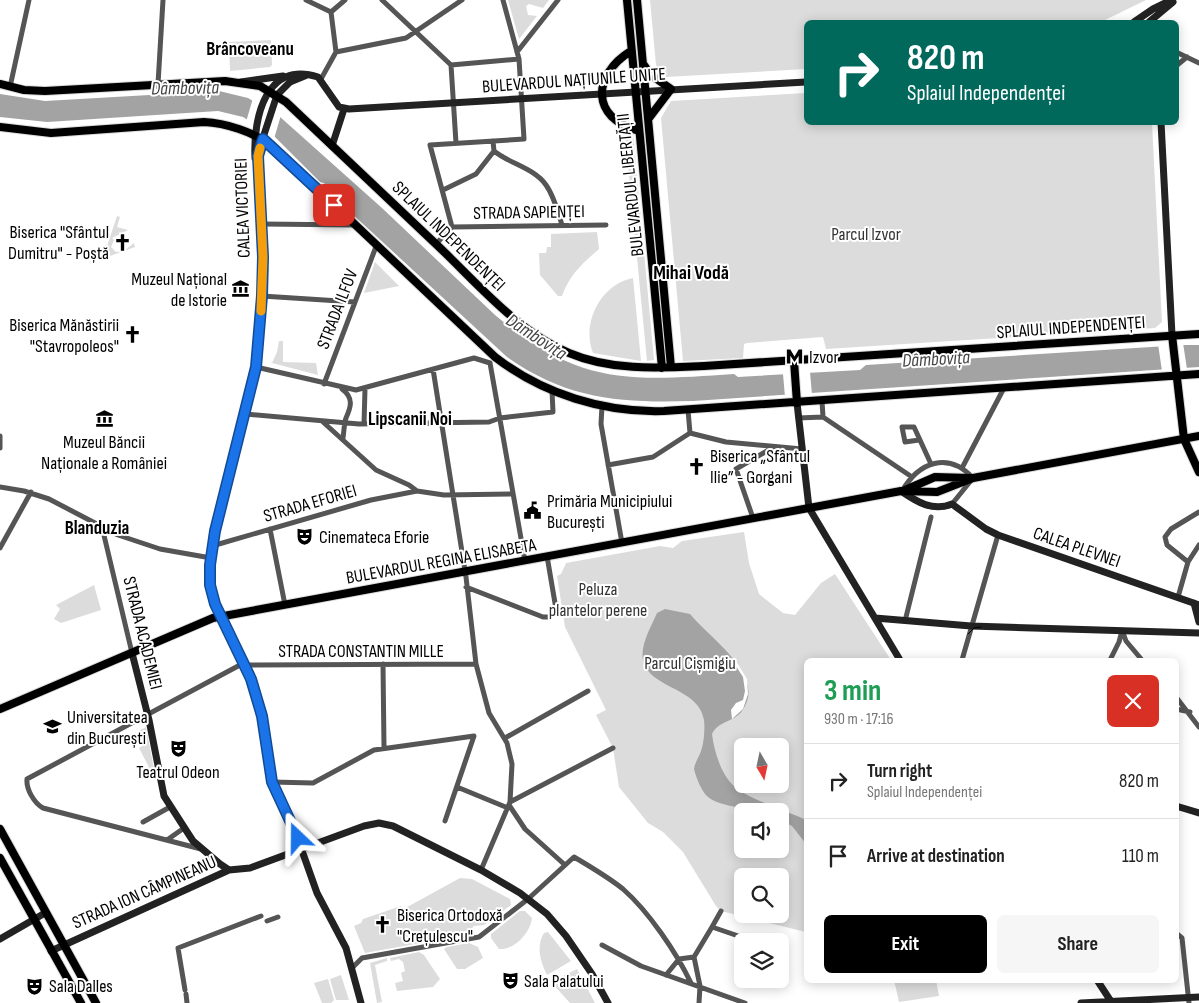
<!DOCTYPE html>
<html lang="en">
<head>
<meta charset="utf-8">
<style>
	:root { --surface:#fff; --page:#f6f6f6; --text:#222; --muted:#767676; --line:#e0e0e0; --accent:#000 }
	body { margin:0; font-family:"Sofia Sans Condensed",sans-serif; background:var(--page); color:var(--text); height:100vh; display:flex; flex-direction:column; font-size:19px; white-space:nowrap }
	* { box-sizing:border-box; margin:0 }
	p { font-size:16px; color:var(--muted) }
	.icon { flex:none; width:28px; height:28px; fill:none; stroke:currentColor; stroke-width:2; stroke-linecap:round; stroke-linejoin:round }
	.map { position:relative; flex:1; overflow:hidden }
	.panel { position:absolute; left:804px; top:658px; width:375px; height:325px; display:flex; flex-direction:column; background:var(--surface); border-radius:8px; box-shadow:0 2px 12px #0003 }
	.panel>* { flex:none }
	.hud { position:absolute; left:804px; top:20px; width:375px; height:105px; border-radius:8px; box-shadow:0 2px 12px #0003; background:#00695c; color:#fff; overflow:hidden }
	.needle { width:32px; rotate:171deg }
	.fabs { position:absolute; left:734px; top:738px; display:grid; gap:10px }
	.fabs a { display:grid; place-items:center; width:55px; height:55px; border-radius:8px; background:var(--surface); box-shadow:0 2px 12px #0003; font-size:25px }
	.pin { position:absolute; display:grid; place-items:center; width:42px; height:42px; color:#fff; margin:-21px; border-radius:10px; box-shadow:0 2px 8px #0006 }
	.me { position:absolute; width:55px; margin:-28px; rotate:337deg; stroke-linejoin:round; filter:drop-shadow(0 0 4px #0008) }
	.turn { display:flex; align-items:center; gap:18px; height:105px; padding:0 20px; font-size:22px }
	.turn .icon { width:65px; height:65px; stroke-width:2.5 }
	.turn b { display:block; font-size:35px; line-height:42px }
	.round { display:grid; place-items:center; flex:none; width:52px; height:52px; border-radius:8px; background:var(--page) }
	.summary { display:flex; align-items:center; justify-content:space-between; height:85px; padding:0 20px }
	h1 { font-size:30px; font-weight:700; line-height:38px; color:#1e9e55 }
	.button { display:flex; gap:10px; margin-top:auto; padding:10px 20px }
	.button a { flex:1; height:58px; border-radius:8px; background:var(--accent); color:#fff; font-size:20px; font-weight:700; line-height:58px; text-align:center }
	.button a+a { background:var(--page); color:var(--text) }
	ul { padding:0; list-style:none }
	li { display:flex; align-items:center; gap:15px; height:75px; padding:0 20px; border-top:1px solid var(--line) }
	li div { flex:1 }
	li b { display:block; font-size:19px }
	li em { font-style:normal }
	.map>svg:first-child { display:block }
</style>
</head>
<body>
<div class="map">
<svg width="1199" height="1003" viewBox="0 0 1199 1003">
	<rect width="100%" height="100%" fill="#fff"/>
	<path fill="#dcdcdc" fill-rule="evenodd" d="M508 0H549L543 8 529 4 526 6 528 15 537 16 519 39Z
		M650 0H1146L1101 22H806V69L666 77 656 65Z
		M271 40 272 65 270 67 230 71 229 42Z
		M806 93V122L1152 123 1162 322 1155 328 826 349 823 337 747 343 744 344 743 358 683 361 661 118 671 101Z
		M633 133 654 360 647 361 625 134Z
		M117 216 120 217 117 227 128 230 112 238 114 240 111 247 116 252 124 251 134 243 135 247 110 256 105 252Z
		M597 232 599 249C582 264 570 274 562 296H558L540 275 539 253H546L547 247H551V234Z
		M375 262 399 286 364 293Z
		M633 278 641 361 593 353C581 323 601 284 633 278Z
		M279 341H283V362L316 363 318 375 272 363 277 352Z
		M744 532 749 563 759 594 783 613 795 615 821 583 835 574 891 660H806V932L721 911 716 906 683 852 663 832 648 823 619 787 613 748 596 715 606 710 565 627 557 576 561 574 566 563 660 546 673 548 682 541ZM742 746H780V784H742ZM742 811H780V849H742ZM742 876H780V914H742Z
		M94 585 101 610 61 623 54 619 60 609 56 605Z
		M146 727 154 769 151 771 139 748 144 745 137 732Z
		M460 878 472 879 510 899 511 905 484 925 474 926 465 935 365 953 354 926 361 923 363 919 401 906 402 909 409 906Z
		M520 911H525L532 918C530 933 515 950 499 949L491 938V934Z
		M548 932 571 961 547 975C540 961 536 946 544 933Z
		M469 943 478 947 483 958 465 969H457L444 949 447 947Z
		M419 952 424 955 440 979 433 987 397 991 395 983 403 981 401 973 405 971 403 962 399 959 391 961 390 958Z
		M387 958V961L375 965 382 1002 377 1003 370 963Z
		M577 969 595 1003H570L551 982Z
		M341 975 349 1000H336L330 979Z
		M328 979 334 1000 331 1003H322L314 983Z
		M894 980H936L939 996 899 1002Z"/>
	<path fill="#a3a3a3" d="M219 91 248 98 279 116 382 208 495 315C580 386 629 381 734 374L738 377 860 370 866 365 1183 345H1199V367L693 401C621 403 568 400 507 357L349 211 324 183 320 182 274 136 243 117 218 111 47 122 0 117V94L45 101Z
		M665 609 690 614C709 638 768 676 742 711 734 722 718 721 712 734 714 751 721 775 735 787 747 798 789 812 806 820V844L792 826 780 820V811C763 811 721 808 708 797 701 791 696 777 694 769 695 762 699 757 701 751 704 743 705 729 704 720 699 687 649 689 643 660 640 645 651 627 657 613Z"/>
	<path fill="#fff" d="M253 98 281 115 274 139 246 122Z
		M1183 343 1187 369 1162 371 1158 344Z
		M810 372 812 395 785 397 783 374Z
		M736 661 747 679 748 694 743 709 732 719 731 710 736 703 743 700 745 691 743 677 734 663Z"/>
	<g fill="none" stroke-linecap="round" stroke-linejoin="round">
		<defs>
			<path id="primary" d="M627 0 662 368
				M637 0 671 367
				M631 51C592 75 590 118 639 131
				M644 65 651 75 671 89 649 118
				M0 84 24 90 45 91 225 81 260 86 286 102C337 150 387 198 438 246 478 284 517 331 569 353 611 371 659 368 704 366L1199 334
				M0 127 51 133 204 122C226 123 253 132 271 145L495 357C543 394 604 413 664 411L1199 374
				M1172 335 1184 439 1199 472
				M794 361 797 403
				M905 490 935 477 971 478
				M0 709 213 618 901 491 937 492 973 478 1199 436
				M0 829 96 1003
				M0 858 81 1003"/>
		</defs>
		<use href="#primary" stroke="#dbdbdb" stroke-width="10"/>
		<path stroke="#555" stroke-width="5" d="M306 0 331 12
			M382 0 451 65 456 143
			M331 12 345 0
			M336 52 406 38 462 0
			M517 52 558 0
			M1176 52 1199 63
			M451 65 519 59
			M1176 66 1187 57
			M321 79 336 52 331 12
			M158 84 163 0
			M10 87 29 0
			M494 151C510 164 534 168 546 185 554 196 558 212 562 225
			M443 190 476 174 494 151 493 141
			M262 224 356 225
			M452 227 606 225
			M436 244 452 227 430 145 524 139 519 59 503 0
			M262 296 355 302
			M490 363 525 561
			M256 367 356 390 474 358 490 363
			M433 369 466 577 476 664 489 713 507 743 512 764 510 802 481 870
			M324 384 377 244
			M342 389C354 398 351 407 346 418 344 423 344 432 343 438
			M822 401 823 417
			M602 406 601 424 622 543
			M688 410 690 433
			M246 414 359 424 489 422 500 418 553 412 552 391
			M798 418 823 417 912 477
			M323 422 376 470 409 485 417 491 444 495 513 494
			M364 424 365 389
			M0 436V448
			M919 440 905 442 902 427H914L931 464
			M608 465 653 457 690 433 726 442 802 449
			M962 468 1004 388
			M0 487 24 491 49 499 118 535 160 549 211 558
			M902 491C919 462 948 451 973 478L952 504
			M753 518 736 469 772 448
			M102 527 132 653
			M270 529 285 605
			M212 546 371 500 417 491
			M0 548 31 492
			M1188 562 1167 545 1165 537 1171 529 1199 512
			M466 587 543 617H550L556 609 547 556
			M1178 597 1188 562 1199 545
			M905 621 931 517
			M1122 630 1126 641 1142 660
			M962 660 998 535
			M1110 660 1119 642 1122 631
			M383 664 384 748
			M1176 697 1199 727
			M1176 709 1190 712
			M505 738 588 691
			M272 782 313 783 374 750 474 736 445 821
			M457 787 508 808
			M510 802 613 748
			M509 805 525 829 565 865
			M143 822 170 807
			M167 840 184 828
			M201 849 43 808C34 803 26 789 27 779L240 665 476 664
			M267 921 278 917
			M712 927 721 911
			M1176 933 1182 938 1189 1003
			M602 945 641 966 745 1003
			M780 951 785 952
			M694 957 712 927 753 941
			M694 957 700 986 699 1003
			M352 968 362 958 479 937 528 899 574 857C591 867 608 877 623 889 649 912 676 952 691 983
			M666 975 679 959 694 957
			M185 990 178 948 261 916
			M186 994 187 1003"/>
		<path stroke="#222" stroke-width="7" d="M1134 22 1153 9 1171 0
			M1149 22 1173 2
			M307 75 290 82 277 95 257 156 263 257 262 296 256 367 215 531 210 565V585L215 603 246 664 256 692 274 787 295 831 317 893 346 948 361 1003
			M241 82 283 76
			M1161 122 1172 335
			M332 146 344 109
			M255 158C253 118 266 60 318 77L339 107 349 109 806 82
			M797 403 809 508 900 660
			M901 491C917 502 933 512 952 504L986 529 998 535 1199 605
			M1194 603 1199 622
			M875 618 971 626 1199 633
			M132 653 149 720 164 796 193 841 220 864 229 870
			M1176 806 1199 813
			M0 939 45 913
			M51 951 229 870 250 868 364 826 379 823 393 826 481 870 520 893 547 914 566 936 592 974 608 1003
			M1097 980 1112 1003
			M1081 1003 1199 997"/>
		<use href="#primary" stroke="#000" stroke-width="8"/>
		<path stroke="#000" stroke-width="1" d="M968 634 974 628 981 627"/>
	</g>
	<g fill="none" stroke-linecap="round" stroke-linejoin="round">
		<defs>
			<path id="route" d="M298 838 272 782 262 716 251 679 215 604 210 585V565L215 531 256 367 262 296 263 257 258 156 263 139 334 205"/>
		</defs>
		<use href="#route" stroke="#114b97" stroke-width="12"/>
		<use href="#route" stroke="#1a73e8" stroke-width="9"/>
		<path stroke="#f59e0b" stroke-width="9" d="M260 148 258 156 263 257 261 311"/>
	</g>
	<defs>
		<symbol id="church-bare" viewBox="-9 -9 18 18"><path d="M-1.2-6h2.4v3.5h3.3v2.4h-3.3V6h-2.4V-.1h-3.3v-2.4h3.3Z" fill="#000" stroke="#fff" stroke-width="2.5" paint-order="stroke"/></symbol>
		<symbol id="museum-bare" viewBox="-9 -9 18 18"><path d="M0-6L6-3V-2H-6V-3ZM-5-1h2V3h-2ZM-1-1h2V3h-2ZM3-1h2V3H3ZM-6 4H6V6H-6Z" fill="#000" stroke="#fff" stroke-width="2.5" paint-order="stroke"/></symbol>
		<symbol id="metro-bare" viewBox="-9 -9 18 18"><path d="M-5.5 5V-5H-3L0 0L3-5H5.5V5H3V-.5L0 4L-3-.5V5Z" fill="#000" stroke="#fff" stroke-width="2.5" paint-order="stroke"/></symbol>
		<symbol id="civic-bare" viewBox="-9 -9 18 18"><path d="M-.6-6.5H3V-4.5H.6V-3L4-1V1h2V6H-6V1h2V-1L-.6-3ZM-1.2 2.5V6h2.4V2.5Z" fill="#000" stroke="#fff" stroke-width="2.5" paint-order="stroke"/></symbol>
		<symbol id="theatre-bare" viewBox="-9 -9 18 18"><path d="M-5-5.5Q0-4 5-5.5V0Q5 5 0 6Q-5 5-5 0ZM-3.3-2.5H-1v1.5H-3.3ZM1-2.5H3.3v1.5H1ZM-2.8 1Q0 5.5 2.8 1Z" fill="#000" stroke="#fff" stroke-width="2.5" paint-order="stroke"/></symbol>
		<symbol id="university-bare" viewBox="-9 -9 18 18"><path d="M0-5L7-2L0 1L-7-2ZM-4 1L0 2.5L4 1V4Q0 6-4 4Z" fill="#000" stroke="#fff" stroke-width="2.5" paint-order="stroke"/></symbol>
	</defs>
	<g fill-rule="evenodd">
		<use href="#church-bare" x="110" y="230" width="25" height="25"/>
		<use href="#museum-bare" x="228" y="276" width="25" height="25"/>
		<use href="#church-bare" x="120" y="322" width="25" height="25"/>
		<use href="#metro-bare" x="782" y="344" width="25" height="25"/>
		<use href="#museum-bare" x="92" y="406" width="25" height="25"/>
		<use href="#church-bare" x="684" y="454" width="25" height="25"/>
		<use href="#civic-bare" x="520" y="498" width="25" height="25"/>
		<use href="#theatre-bare" x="292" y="524" width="25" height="25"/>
		<use href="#university-bare" x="40" y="714" width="25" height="25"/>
		<use href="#theatre-bare" x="166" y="736" width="25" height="25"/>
		<use href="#church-bare" x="370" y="912" width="25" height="25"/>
		<use href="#theatre-bare" x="498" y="968" width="25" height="25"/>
		<use href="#theatre-bare" x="22" y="974" width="25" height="25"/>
	</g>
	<g text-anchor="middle" stroke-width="4" stroke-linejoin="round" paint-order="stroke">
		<g font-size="18" fill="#000" stroke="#fff">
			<text transform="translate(574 80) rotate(-4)" y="6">BULEVARDUL NAȚIUNILE UNITE</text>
			<text transform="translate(630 185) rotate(-96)" y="6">BULEVARDUL LIBERTĂȚII</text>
			<text transform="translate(242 208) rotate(-92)" y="6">CALEA VICTORIEI</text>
			<text transform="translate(529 212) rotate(-1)" y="6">STRADA SAPIENȚEI</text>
			<text transform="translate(449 236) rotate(44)" y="6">SPLAIUL INDEPENDENȚEI</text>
			<text transform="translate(337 309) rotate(-69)" y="6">STRADA ILFOV</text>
			<text transform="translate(1071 327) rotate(-4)" y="6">SPLAIUL INDEPENDENȚEI</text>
			<text transform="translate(310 503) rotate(-16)" y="6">STRADA EFORIEI</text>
			<text transform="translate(1077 547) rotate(19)" y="6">CALEA PLEVNEI</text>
			<text transform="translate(441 561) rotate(-10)" y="6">BULEVARDUL REGINA ELISABETA</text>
			<text transform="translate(143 633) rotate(76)" y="6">STRADA ACADEMIEI</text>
			<text x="361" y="657">STRADA CONSTANTIN MILLE</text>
			<text transform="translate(144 892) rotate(-24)" y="6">STRADA ION CÂMPINEANU</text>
		</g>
		<g font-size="18" fill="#000" stroke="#fff" text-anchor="start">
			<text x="109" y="238" text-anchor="end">Biserica "Sfântul<tspan x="109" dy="21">Dumitru" - Poștă</tspan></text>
			<text x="227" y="285" text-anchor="end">Muzeul Național<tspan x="227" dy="21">de Istorie</tspan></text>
			<text x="119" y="331" text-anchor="end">Biserica Mănăstirii<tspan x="119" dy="21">"Stavropoleos"</tspan></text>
			<text x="809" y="363">Izvor</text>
			<text x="104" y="448" text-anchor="middle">Muzeul Băncii<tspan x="104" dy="21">Naționale a României</tspan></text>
			<text x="710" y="462">Biserica „Sfântul<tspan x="710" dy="21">Ilie” - Gorgani</tspan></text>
			<text x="547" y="507">Primăria Municipiului<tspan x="547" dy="21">București</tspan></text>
			<text x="319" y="543">Cinemateca Eforie</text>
			<text x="67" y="723">Universitatea<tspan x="67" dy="21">din București</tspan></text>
			<text x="178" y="778" text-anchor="middle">Teatrul Odeon</text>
			<text x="397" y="921">Biserica Ortodoxă<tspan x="397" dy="21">"Crețulescu"</tspan></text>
			<text x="524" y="987">Sala Palatului</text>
			<text x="49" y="992">Sala Dalles</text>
		</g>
		<g font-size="18" fill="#333" stroke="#fff">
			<text x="866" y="240">Parcul Izvor</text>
			<text x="598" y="595">Peluza<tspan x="598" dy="21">plantelor perene</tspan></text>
			<text x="690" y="669">Parcul Cișmigiu</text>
		</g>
		<g font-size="19" font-weight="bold" fill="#000" stroke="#fff">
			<text x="250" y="55">Brâncoveanu</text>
			<text x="410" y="425">Lipscanii Noi</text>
			<text x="97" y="534">Blanduzia</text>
		</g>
		<g font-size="19" font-style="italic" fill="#444" stroke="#fff">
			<text transform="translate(185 87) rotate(-1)" y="7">Dâmbovița</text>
			<text transform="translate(537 336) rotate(33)" y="7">Dâmbovița</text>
			<text transform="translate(936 358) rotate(-3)" y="7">Dâmbovița</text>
		</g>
		<g font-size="20" font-weight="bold" fill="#000" stroke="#fff">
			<text x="691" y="279">Mihai Vodă</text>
		</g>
	</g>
</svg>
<div class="fabs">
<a><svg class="needle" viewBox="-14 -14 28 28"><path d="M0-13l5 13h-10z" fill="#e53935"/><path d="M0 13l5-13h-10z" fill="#767676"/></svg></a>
<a><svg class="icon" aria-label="sound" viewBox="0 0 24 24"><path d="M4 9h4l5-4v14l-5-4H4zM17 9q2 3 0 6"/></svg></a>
<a><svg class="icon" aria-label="search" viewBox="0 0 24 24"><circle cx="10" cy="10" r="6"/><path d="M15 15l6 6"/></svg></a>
<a><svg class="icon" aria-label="layers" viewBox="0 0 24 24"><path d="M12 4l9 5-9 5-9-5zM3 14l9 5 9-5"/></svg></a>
</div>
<div class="pin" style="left:334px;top:205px;background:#d93025"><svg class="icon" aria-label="arrive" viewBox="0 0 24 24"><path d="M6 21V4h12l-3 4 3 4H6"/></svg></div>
<svg class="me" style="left:298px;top:838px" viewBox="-20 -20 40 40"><path d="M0-17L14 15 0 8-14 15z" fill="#1a73e8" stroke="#fff" stroke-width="4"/></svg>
<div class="hud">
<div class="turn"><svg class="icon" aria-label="right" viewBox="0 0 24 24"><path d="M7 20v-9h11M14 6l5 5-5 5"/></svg><div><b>820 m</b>Splaiul Independenței</div></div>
</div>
<section class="panel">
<div class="summary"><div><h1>3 min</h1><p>930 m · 17:16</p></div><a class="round" style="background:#d93025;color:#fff"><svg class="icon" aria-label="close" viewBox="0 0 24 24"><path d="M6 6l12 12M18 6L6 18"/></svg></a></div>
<ul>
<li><svg class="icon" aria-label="right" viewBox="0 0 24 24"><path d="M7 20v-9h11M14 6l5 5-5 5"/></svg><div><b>Turn right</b><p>Splaiul Independenței</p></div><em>820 m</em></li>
<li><svg class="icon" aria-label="arrive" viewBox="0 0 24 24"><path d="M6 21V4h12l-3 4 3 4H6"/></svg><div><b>Arrive at destination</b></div><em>110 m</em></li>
</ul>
<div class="button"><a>Exit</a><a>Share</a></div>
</section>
</div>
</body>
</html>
